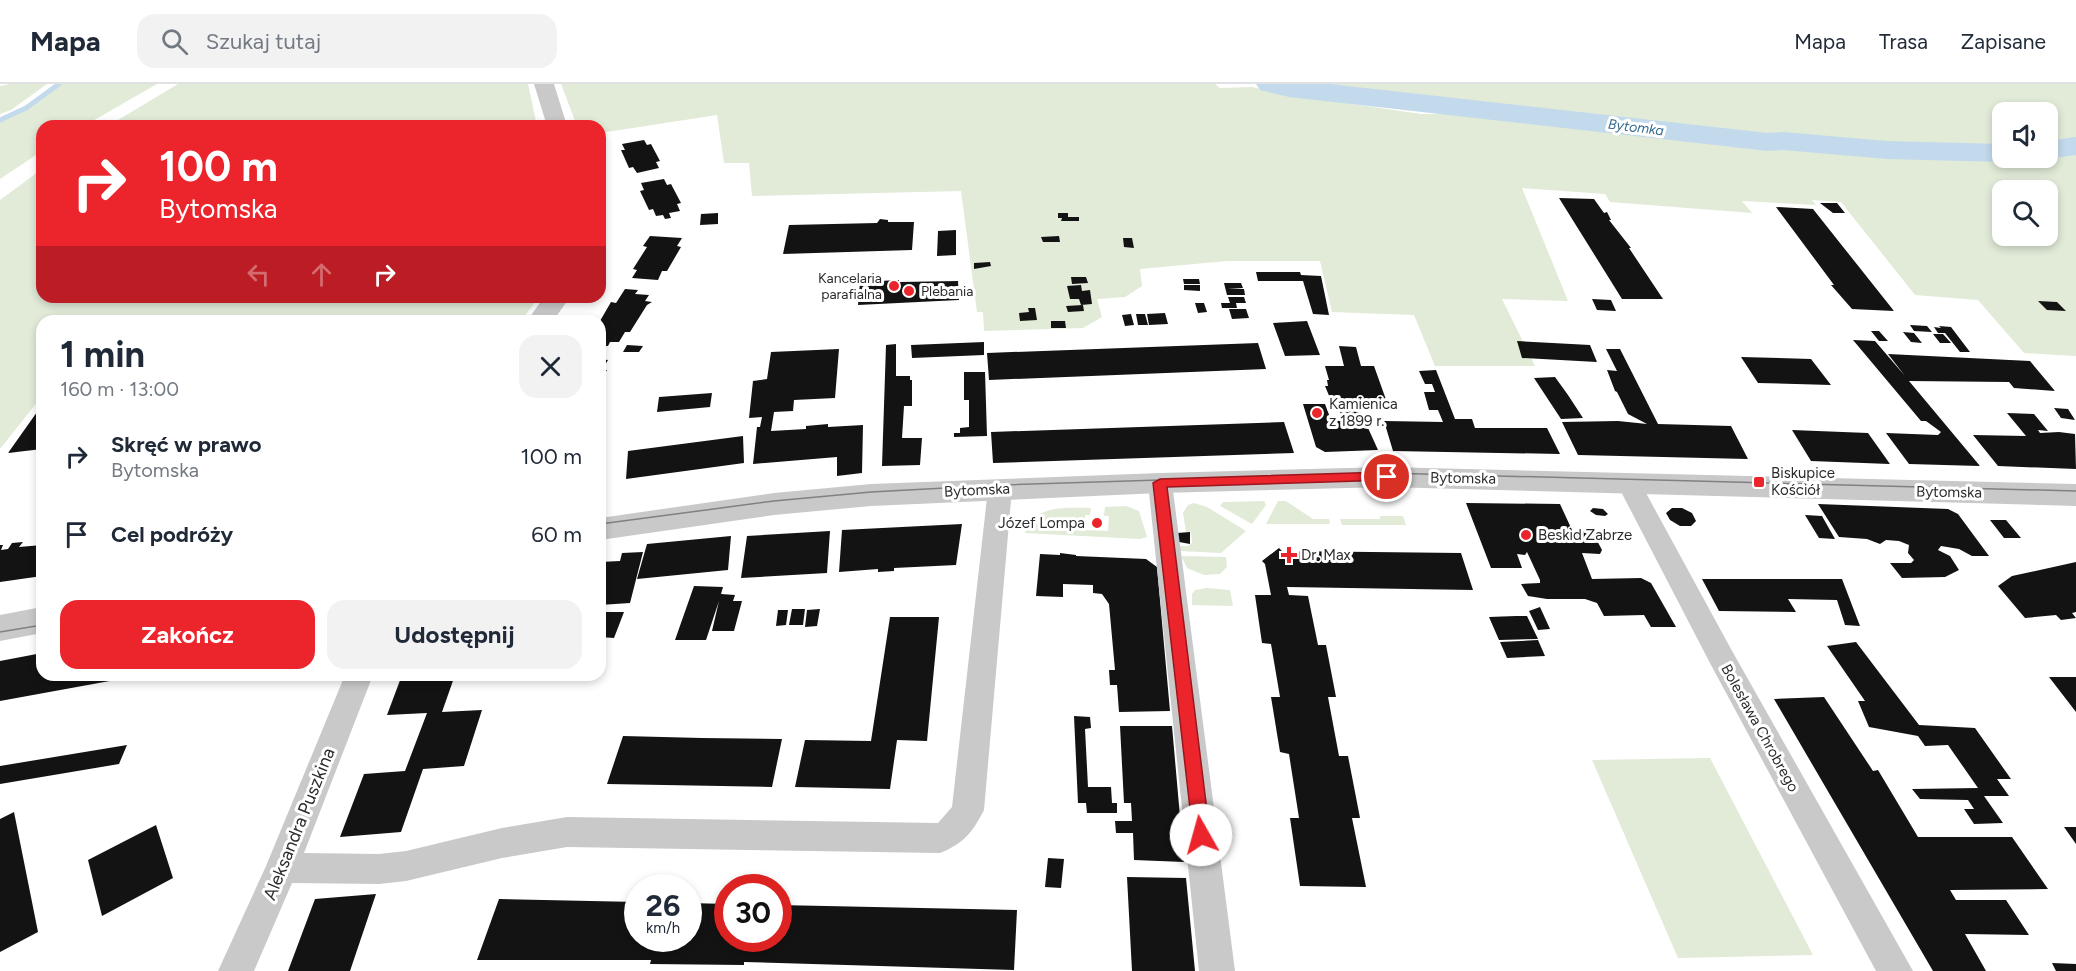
<!DOCTYPE html>
<html lang="pl">
<head>
<meta charset="utf-8">
<style>
	:root { --surface:#fff; --page:#f2f2f3; --text:#1f2937; --muted:#747a83; --line:#e0e1e3; --accent:#ec242c }
	body { margin:0; font-family:Figtree,sans-serif; background:var(--page); color:var(--text); height:100vh; display:flex; flex-direction:column; font-size:22px; white-space:nowrap }
	* { box-sizing:border-box; margin:0 }
	p { font-size:20px; color:var(--muted) }
	.icon { flex:none; width:33px; height:33px; fill:none; stroke:currentColor; stroke-width:2; stroke-linecap:round; stroke-linejoin:round }
	.map { position:relative; flex:1; overflow:hidden }
	.sheet { position:absolute; left:36px; top:231px; width:570px; height:366px; display:flex; flex-direction:column; background:var(--surface); border-radius:18px; box-shadow:0 3px 9px #0003 }
	.sheet>* { flex:none }
	.hud { position:absolute; left:36px; top:36px; width:570px; height:183px; border-radius:18px; box-shadow:0 3px 9px #0003; background:#ec242c; color:#fff; overflow:hidden }
	.buttons { position:absolute; left:1992px; top:18px; display:grid; gap:12px }
	.buttons a { display:grid; place-items:center; width:66px; height:66px; border-radius:12px; background:var(--surface); box-shadow:0 3px 9px #0003; font-size:30px }
	.speed { position:absolute; left:624px; top:790px; display:flex; gap:12px; font-size:30px; font-weight:700; text-align:center }
	.speed>* { display:grid; place-content:center; width:78px; height:78px; border-radius:50%; background:var(--surface); box-shadow:0 3px 9px #0003; line-height:1 }
	.speed small { font-size:15px; font-weight:400 }
	.speed .limit { border:9px solid #d22; background:#fff; color:#111 }
	.pin { position:absolute; display:grid; place-items:center; width:51px; height:51px; color:#fff; margin:-26px; border:3px solid #fff; border-radius:50%; box-shadow:0 2px 6px #0007 }
	.me { position:absolute; width:66px; margin:-33px; rotate:353deg; stroke-linejoin:round; filter:drop-shadow(0 0 4px #0008) }
	.turn { display:flex; align-items:center; gap:21px; height:126px; padding:0 24px; font-size:27px }
	.turn .icon { width:78px; height:78px; stroke-width:2.5 }
	.turn b { display:block; font-size:42px; line-height:51px }
	.lanes { display:flex; align-items:center; height:57px; padding:0 24px; background:#0003; justify-content:center; gap:30px; direction:ltr }
	.lanes .off { opacity:.35 }
	.round { display:grid; place-items:center; flex:none; width:63px; height:63px; border-radius:18px; background:var(--page) }
	.headline { display:flex; align-items:center; justify-content:space-between; height:102px; padding:0 24px }
	h1 { font-size:36px; font-weight:700; line-height:45px }
	.button { display:flex; gap:12px; margin-top:auto; padding:12px 24px }
	.button a { flex:1; height:69px; border-radius:18px; background:var(--accent); color:#fff; font-size:24px; font-weight:700; line-height:69px; text-align:center }
	.button a+a { background:var(--page); color:var(--text) }
	ul { padding:0; list-style:none }
	li { display:flex; align-items:center; gap:18px; height:78px; padding:0 24px }
	li div { flex:1 }
	li b { display:block; font-size:22px }
	li em { font-style:normal }
	header { display:flex; align-items:center; gap:36px; box-sizing:border-box; height:84px; padding:0 30px; background:var(--surface); border-bottom:2px solid var(--line) }
	header strong { font-size:28px }
	nav { display:flex; gap:33px; margin-inline-start:auto; font-size:21px }
	.search { width:420px; height:54px; background:var(--page); display:flex; align-items:center; gap:15px; box-sizing:border-box; padding:0 21px; border-radius:18px; color:var(--muted); font-size:22px }
	.map>svg:first-child { display:block }
</style>
</head>
<body>
<header>
<strong>Mapa</strong>
<div class="search"><svg class="icon" aria-label="search" viewBox="0 0 24 24"><circle cx="10" cy="10" r="6"/><path d="M15 15l6 6"/></svg>Szukaj tutaj</div>
<nav><a>Mapa</a><a>Trasa</a><a>Zapisane</a></nav>
</header>
<div class="map">
<svg width="2076" height="887" viewBox="0 0 2076 887">
	<rect width="100%" height="100%" fill="#fff"/>
	<path fill="#e1ebd8" fill-rule="evenodd" d="M10 0H47L11 26 0 30V2Z
		M62 0H157L84 42H42V67L0 95V37L29 24Z
		M178 0H528L537 42H108Z
		M561 0H1215L1220 4 1252 3 1277 9 1421 30H1465L1573 39 1686 55 1830 67 1955 74 2002 71V74H2048V68L2076 67V272L2024 269 1978 216 1915 211 1841 118 1812 116 1816 121 1742 117 1752 129 1610 118 1605 110 1522 104 1568 217 1502 215 1535 282H1435L1414 231 1332 228 1320 177H1227L1140 185 1142 202 1125 213 1097 215 1102 233 1083 244 984 247 983 228H977L961 107 752 112 749 79H724L717 31 600 49V42H577ZM2002 106H2048V152H2002Z
		M1296 0H2076V57L2048 60V28H2002V64H1967L1707 47Z
		M42 85V213H539L521 237H42V312L0 365V116Z
		M1264 417 1266 421 1252 440 1220 422 1223 418Z
		M1278 417H1286L1313 435H1329L1330 440H1266Z
		M1194 419 1207 423 1246 447 1221 469 1180 467 1179 462H1188L1192 459 1191 448H1186L1183 429 1188 421Z
		M1126 422 1139 427 1147 453 1140 455 1025 449C1034 420 1066 424 1091 424L1090 431H1085V446L1108 447 1109 432H1104L1105 423Z
		M1380 432H1403L1406 441H1342L1340 435H1380Z
		M1181 472 1226 473 1227 483 1220 490 1204 491 1187 484Z
		M1207 504 1230 506 1233 522 1192 521V510L1195 506Z
		M1710 674 1813 871 1678 874 1592 676Z"/>
	<g fill="none" stroke-linecap="round" stroke-linejoin="round">
		<path stroke="#c3daec" stroke-width="5" d="M0 36 26 24 59 0"/>
		<path fill="#c3daec" fill-rule="evenodd" d="M1256 0H1330L1768 49 1783 48 1887 57 2002 60V74H2014L2002 78 1887 75 1783 66 1768 67 1289 13 1260 6Z
			M2076 53V71L2048 75 2041 74H2048V57Z"/>
	</g>
	<path fill="#131313" d="M644 56 647 61 651 60 660 77 656 78 659 84 637 89 633 83 629 84 621 66H625L622 60Z
		M664 95 667 101 671 100 681 119 677 120 680 127 669 129 671 134 665 135 663 131 656 132 653 125 649 126 640 107 644 106 641 99Z
		M1559 114 1594 115 1604 129 1607 128 1611 136H1609L1631 164H1629L1663 215H1622Z
		M1820 119H1837L1845 129H1833Z
		M1776 123 1813 125 1894 227 1852 225 1831 201H1834Z
		M718 129V140L700 141 701 130Z
		M1058 129H1068V133H1079V137H1061L1062 134H1058Z
		M880 135 888 136V138H914L912 166 783 170 789 141 877 139Z
		M956 146V171L937 172 938 147Z
		M650 152 682 154 677 162 681 163 667 187H662L658 196 632 194 637 186 633 185 647 163 643 162Z
		M1059 152 1060 158H1043L1041 153Z
		M1123 154H1132L1134 164 1124 163Z
		M990 178 991 182 974 185V179Z
		M1256 188H1300L1301 191 1321 192 1329 231 1313 230 1303 197H1258Z
		M1071 193H1086L1088 199 1072 200Z
		M1183 195H1199L1200 200H1184Z
		M899 196V198L958 197 959 216 858 221 860 198Z
		M1224 199H1241L1243 204 1228 205H1244L1245 211H1227Z
		M1081 201 1082 207 1090 206 1092 220 1081 221 1079 215H1070L1067 202Z
		M1184 201H1200V207L1184 206Z
		M625 205 638 206 635 210 649 211 645 217 652 218 647 221 630 248H625L619 258H610L608 262H600V237L611 218 616 219Z
		M1228 213H1244L1246 219H1236L1237 224H1222L1221 219H1230Z
		M1592 215 1611 216 1616 227 1597 226Z
		M2038 217 2057 218 2066 227 2047 226Z
		M1195 219H1204L1207 228 1198 229Z
		M1083 221 1084 227 1068 228 1066 222Z
		M1028 224H1035L1037 236 1020 237 1019 229 1029 228Z
		M1229 225H1246L1249 234 1232 235Z
		M1165 229 1168 240 1149 241 1147 230Z
		M1131 230 1134 241 1125 242 1122 231Z
		M1136 230H1145L1148 241H1138Z
		M1051 237H1065L1066 244H1051Z
		M1307 237 1320 271 1285 272 1273 239Z
		M1910 241 1927 242 1932 248 1914 247Z
		M1939 242 1951 243 1970 268H1960L1945 249H1938L1934 243 1941 244Z
		M1871 247H1879L1888 257H1879Z
		M1903 248 1914 249 1922 259 1911 258Z
		M1933 250H1943L1951 259H1940Z
		M1853 256 1875 257 1905 292 1888 270 2030 277 2055 307 2014 304 2009 298 1909 297 1980 382 1909 380 1886 349 1938 351 1941 348 1926 337H1921Z
		M1517 257 1590 261 1597 278 1522 274Z
		M984 258V271L912 274 911 261Z
		M1258 259 1266 285 989 296 987 269Z
		M896 260V292H910V296H912V322H904L902 354H922L920 381 882 382 886 261Z
		M627 261 643 262 639 268H623Z
		M1339 262 1356 263 1361 282H1374L1389 324H1359L1378 366 1325 368 1316 363 1303 320H1325L1331 336 1350 338 1342 333 1335 314H1330L1325 302H1328L1327 296H1329L1325 282H1344Z
		M839 265 835 314 794 316 793 327 774 328 771 347 806 345V342L828 340V343L863 341 862 389 837 392V373L753 380 757 343H760L762 333 749 334 753 297 767 295 771 268Z
		M1606 265H1620L1658 340 1731 342 1748 375 1578 371 1562 338 1618 337 1647 340 1628 330 1617 308 1615 307 1607 286 1617 287Z
		M1741 273 1811 275 1831 301 1758 299Z
		M600 275 608 276 602 286H607L600 297Z
		M1436 286 1455 335H1472L1475 344H1547L1560 370 1393 367 1384 337 1443 338 1438 326H1429L1424 308H1435L1432 300H1425L1419 287Z
		M964 288H985L987 352 954 353V349H960V344L969 343V316H964Z
		M1555 293 1568 311 1583 334 1561 335 1534 294Z
		M712 309 710 323 657 328 659 313Z
		M42 321V365L8 369Z
		M2054 324 2068 325 2075 336 2061 334Z
		M2007 329 2034 330 2048 347 2038 346 2040 349 2059 348 2075 350 2076 385 1998 382 1973 351 2026 352Z
		M1284 338 1294 369 993 379 991 348Z
		M1792 346 1868 349 1890 380 1811 377Z
		M743 352 744 379 626 395 628 367Z
		M1466 419 1560 420 1572 446 1592 447 1602 466 1600 470 1582 469 1592 495 1641 494 1651 499 1676 543H1651L1644 531 1604 532 1597 519 1585 515H1547L1528 512 1521 500 1540 499V496L1527 468 1525 471 1517 470 1522 484H1491Z
		M1818 420 1948 425 1958 430 1989 472H1972L1959 465 1941 462 1938 466 1950 472 1959 486 1945 493 1902 494 1890 479H1911L1914 476 1908 469 1909 461 1899 457 1886 456 1880 460 1867 455 1839 453Z
		M1593 424 1603 425 1608 430 1605 432 1596 431 1590 427Z
		M1672 424H1682L1692 429 1696 437 1691 442H1680L1670 436 1666 429Z
		M1805 431 1822 432 1835 455 1819 454Z
		M1990 436H2006L2021 454H2004Z
		M962 440 956 481 894 484V487L878 488V485L839 488 842 446Z
		M830 447 827 489 741 494 747 452Z
		M1190 448V460L1179 458 1177 449Z
		M731 452 728 486 637 495 647 460Z
		M23 458 19 463 42 461V492L0 498V461H3L1 466 8 465 12 459Z
		M1279 464 1282 467 1461 469 1473 506 1287 503 1289 511 1308 512 1318 561H1326L1336 613H1328L1339 672H1348L1355 708 1360 734H1352L1366 803 1300 802 1290 734H1299L1289 670 1280 668 1271 613H1280L1271 560 1262 559 1255 511H1271L1265 480 1262 477Z
		M643 468 630 519 600 521V478L620 477 622 469Z
		M1060 469 1076 471V472L1146 475 1157 483 1170 627 1119 628 1117 601H1110L1109 586H1115L1109 520 1102 510 1093 509V501L1063 500V513L1036 512 1040 470 1060 471Z
		M2076 478V528L2072 529 2076 534 2061 536 2056 531 2025 534 1998 502 2012 492Z
		M1702 495H1842L1860 542 1845 541 1837 516 1788 515 1796 528 1719 527Z
		M694 502 723 503 721 510 735 511 733 517H742L734 547H712L719 517 706 556H675Z
		M1540 523 1550 545 1538 546 1529 527Z
		M792 525H805L803 541H789Z
		M820 525 817 542 805 543 807 526Z
		M778 526H788L786 541 776 542Z
		M602 528H624L614 554 600 553V535Z
		M1516 532H1527L1538 555 1499 556 1489 533Z
		M890 533H939L927 657 897 656 890 705 795 703 805 656 871 657Z
		M1538 556 1545 572 1507 574 1500 558Z
		M1856 558 1919 641 1975 644 2011 695H1997L2009 712H1984L2003 739 1974 740 1964 725H1974L1968 716 1920 715 1912 705 1978 704 1948 661 1925 662 1918 652 1869 643 1858 617H1865L1827 562Z
		M42 569V591L137 592 0 617V577Z
		M402 591H455L442 628 482 626 464 682 423 685 401 748 340 753 364 690 405 687 427 629 387 631Z
		M2049 593H2076V628Z
		M1824 613 1873 687 1878 686 1918 753H2012L2048 805 1950 806 1956 816H2006L2029 851 1965 850 1986 887H1933L1774 615Z
		M1074 632 1090 633 1091 644 1085 645 1088 703H1111L1112 719H1117V729H1087L1086 719H1078Z
		M1120 642H1172L1184 778 1134 776 1133 749H1116L1115 737H1132L1131 719H1124Z
		M623 652 702 654 782 655 772 703 607 700Z
		M127 661 119 680 0 700V682Z
		M14 728 38 848 0 868V735Z
		M156 741 173 794 102 832 88 776Z
		M2064 743H2076V760Z
		M1048 774 1064 775 1061 804 1045 803Z
		M1127 793 1186 794 1195 887H1132Z
		M376 810 350 887H288L315 815Z
		M499 815 638 818V855H688V819L728 820V855H778V821L1017 826 1014 886 744 878V881L650 880 651 876H477Z
		M2052 879 2076 880V887H2056Z"/>
	<g fill="none" stroke-linecap="round" stroke-linejoin="round">
		<path fill="#c9c9c9" fill-rule="evenodd" d="M1628 390 1637 392 1640 398 1731 565 1913 887H1876L1711 581 1616 398 1619 392Z
			M1160 391 1169 393 1172 399 1235 887H1199L1148 399 1151 393Z
			M1000 397 1009 399 1012 405 984 726C973 748 963 760 940 769L567 763 502 774 406 797 379 800 292 799 254 887H218L266 782 345 591H373L304 769 379 770 406 767 502 744 567 733 938 739 952 723 988 405 991 399Z"/>
		<path fill="#c9c9c9" fill-rule="evenodd" d="M534 0H554L567 42H547Z
			M544 213H570L553 237H527Z
			M1387 383 2076 400V422L1387 403 1160 409 871 422 774 431 600 456V434L774 409 871 400 1160 389Z
			M42 523V549L0 557V531Z"/>
		<path stroke="#818181" stroke-width="1.5" d="M600 440 774 417 871 408 1001 401 1385 389 2076 407
			M0 548 42 541"/>
	</g>
	<path fill="#ec242c" stroke="#99171d" stroke-width="1.5" d="M1387 388 1391 389 1393 393 1391 396 1167 403 1210 751 1207 757 1201 759 1195 757 1193 751 1153 399 1160 395Z"/>
	<g fill="#ec242c" stroke="#fff" stroke-width="2">
		<circle cx="894" cy="202" r="6"/>
		<circle cx="909" cy="207" r="6"/>
		<circle cx="1317" cy="329" r="6"/>
		<rect x="1753" y="392" width="12" height="12" rx="3"/>
		<circle cx="1097" cy="439" r="6"/>
		<circle cx="1526" cy="451" r="6"/>
		<path d="M1286 462h6v6h6v6h-6v6h-6v-6h-6v-6h6z"/>
	</g>
	<g text-anchor="middle" stroke-width="6" stroke-linejoin="round" paint-order="stroke">
		<g font-size="14" font-style="italic" fill="#376b90" stroke="#fff">
			<text transform="translate(1636 43) rotate(7)" y="5">Bytomka</text>
		</g>
		<g font-size="14" fill="#2c2c2c" stroke="#fff" text-anchor="end">
			<text x="882" y="199">Kancelaria<tspan x="882" dy="16">parafialna</tspan></text>
			<text x="921" y="212" text-anchor="start">Plebania</text>
		</g>
		<g font-size="15" fill="#2c2c2c" stroke="#fff" text-anchor="start">
			<text x="1329" y="325">Kamienica<tspan x="1329" dy="17">z 1899 r.</tspan></text>
			<text x="1771" y="394">Biskupice<tspan x="1771" dy="17">Kościół</tspan></text>
			<text x="1085" y="444" text-anchor="end">Józef Lompa</text>
			<text x="1538" y="456">Beskid Zabrze</text>
			<text x="1301" y="476">Dr. Max</text>
		</g>
		<g font-size="15" fill="#2c2c2c" stroke="#fff">
			<text transform="translate(1463 394) rotate(1)" y="5">Bytomska</text>
			<text transform="translate(977 406) rotate(-3)" y="5">Bytomska</text>
			<text transform="translate(1949 408) rotate(1)" y="5">Bytomska</text>
			<text transform="translate(1760 644) rotate(61)" y="5">Bolesława Chrobrego</text>
		</g>
		<g font-size="18" fill="#2c2c2c" stroke="#fff">
			<text transform="translate(299 740) rotate(-68)" y="6">Aleksandra Puszkina</text>
		</g>
	</g>
</svg>
<div class="buttons">
<a><svg class="icon" aria-label="sound" viewBox="0 0 24 24"><path d="M4 9h4l5-4v14l-5-4H4zM17 9q2 3 0 6"/></svg></a>
<a><svg class="icon" aria-label="search" viewBox="0 0 24 24"><circle cx="10" cy="10" r="6"/><path d="M15 15l6 6"/></svg></a>
</div>
<div class="speed"><div>26<small>km/h</small></div><div class="limit">30</div></div>
<div class="pin" style="left:1387px;top:393px;background:#d93025"><svg class="icon" aria-label="arrive" viewBox="0 0 24 24"><path d="M6 21V4h12l-3 4 3 4H6"/></svg></div>
<svg class="me" style="left:1201px;top:751px" viewBox="-20 -20 40 40"><circle r="19" fill="#fff"/><path d="M0-13L10 11 0 6-10 11z" fill="#ec242c"/></svg>
<div class="hud">
<div class="turn"><svg class="icon" aria-label="right" viewBox="0 0 24 24"><path d="M7 20v-9h11M14 6l5 5-5 5"/></svg><div><b>100 m</b>Bytomska</div></div>
<div class="lanes"><svg class="icon off" aria-label="left" viewBox="0 0 24 24"><path d="M17 20v-9H6M10 6l-5 5 5 5"/></svg><svg class="icon off" aria-label="ahead" viewBox="0 0 24 24"><path d="M12 20V5M6 11l6-6 6 6"/></svg><svg class="icon" aria-label="right" viewBox="0 0 24 24"><path d="M7 20v-9h11M14 6l5 5-5 5"/></svg></div>
</div>
<section class="sheet">
<div class="headline"><div><h1>1 min</h1><p>160 m · 13:00</p></div><a class="round"><svg class="icon" aria-label="close" viewBox="0 0 24 24"><path d="M6 6l12 12M18 6L6 18"/></svg></a></div>
<ul>
<li><svg class="icon" aria-label="right" viewBox="0 0 24 24"><path d="M7 20v-9h11M14 6l5 5-5 5"/></svg><div><b>Skręć w prawo</b><p>Bytomska</p></div><em>100 m</em></li>
<li><svg class="icon" aria-label="arrive" viewBox="0 0 24 24"><path d="M6 21V4h12l-3 4 3 4H6"/></svg><div><b>Cel podróży</b></div><em>60 m</em></li>
</ul>
<div class="button"><a>Zakończ</a><a>Udostępnij</a></div>
</section>
</div>
</body>
</html>
